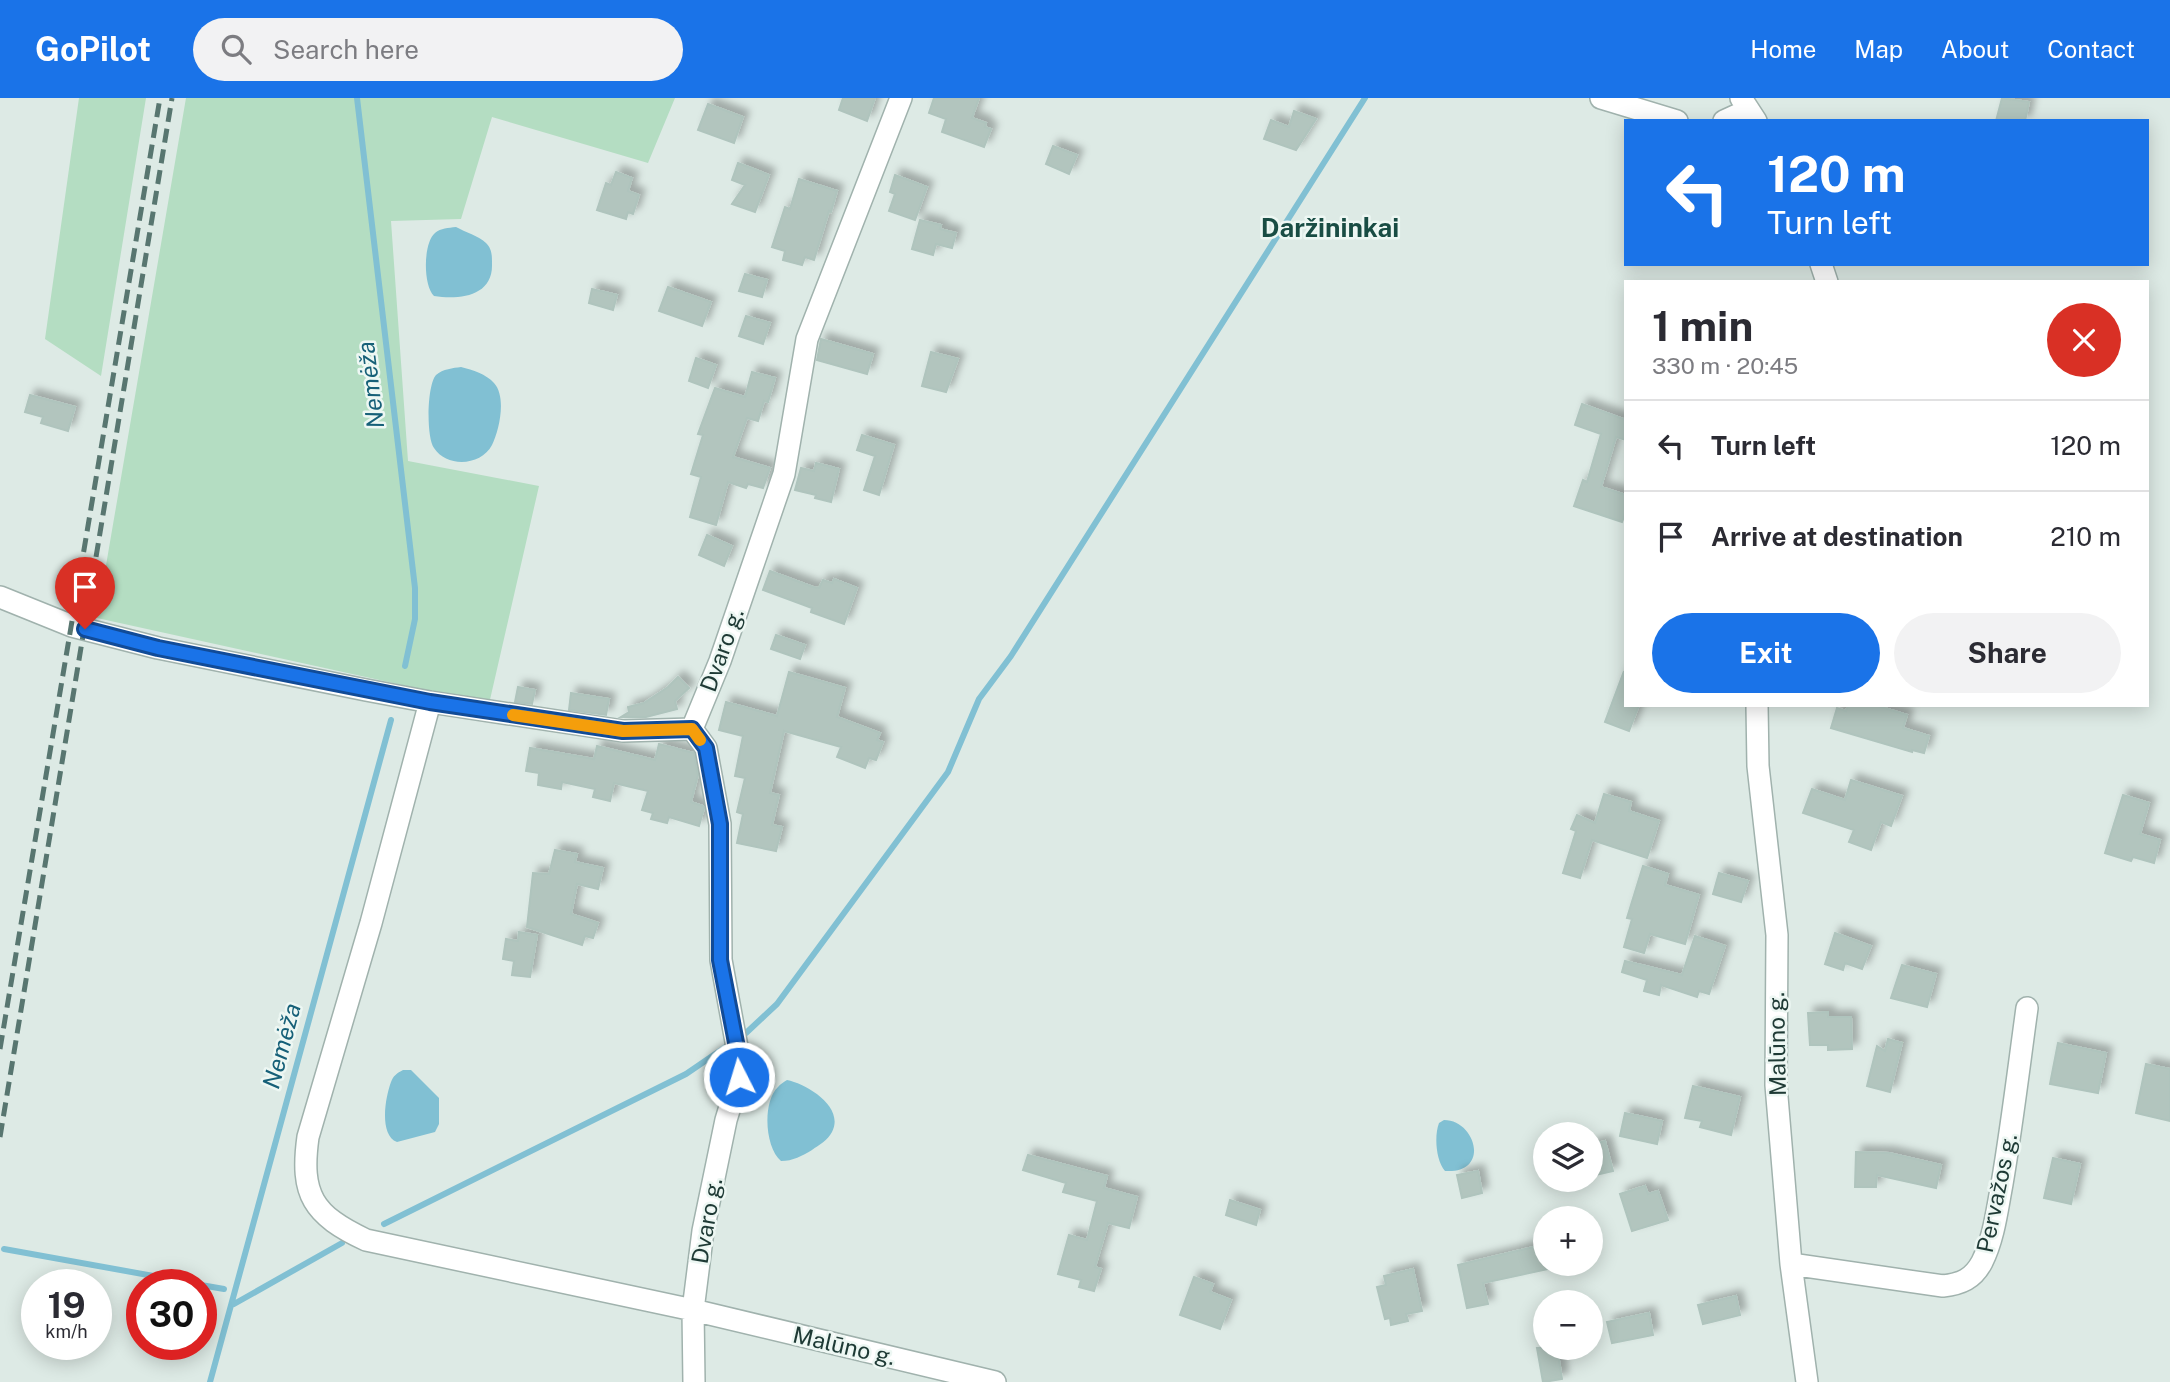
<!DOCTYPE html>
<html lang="en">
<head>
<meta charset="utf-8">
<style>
	:root { --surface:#fff; --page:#f2f2f3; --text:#2b2b33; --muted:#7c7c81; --line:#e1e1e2; --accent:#1a73e8 }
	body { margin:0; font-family:"Public Sans",sans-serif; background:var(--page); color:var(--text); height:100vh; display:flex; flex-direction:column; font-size:26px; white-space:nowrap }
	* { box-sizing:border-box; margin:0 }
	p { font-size:23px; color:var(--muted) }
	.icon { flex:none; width:38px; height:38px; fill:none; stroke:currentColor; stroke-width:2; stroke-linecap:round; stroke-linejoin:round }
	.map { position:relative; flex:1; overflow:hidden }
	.sheet { position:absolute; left:1624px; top:182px; width:525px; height:427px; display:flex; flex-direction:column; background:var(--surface); border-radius:0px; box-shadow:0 4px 18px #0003 }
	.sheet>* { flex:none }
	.top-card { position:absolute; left:1624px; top:21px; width:525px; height:147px; border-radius:0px; box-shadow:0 4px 18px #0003; background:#1a73e8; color:#fff; overflow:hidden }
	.tools { position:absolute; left:1533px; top:1024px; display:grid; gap:14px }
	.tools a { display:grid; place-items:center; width:70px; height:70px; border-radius:50%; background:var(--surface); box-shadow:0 4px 18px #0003; font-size:35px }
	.speed { position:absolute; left:21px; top:1171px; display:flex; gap:14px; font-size:35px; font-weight:700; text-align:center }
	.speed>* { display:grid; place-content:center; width:91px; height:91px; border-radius:50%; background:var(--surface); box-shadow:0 4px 18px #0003; line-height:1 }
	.speed small { font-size:18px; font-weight:400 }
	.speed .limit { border:10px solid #d22; background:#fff; color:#111 }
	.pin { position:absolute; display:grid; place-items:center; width:60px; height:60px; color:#fff; margin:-72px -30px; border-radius:50% 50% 50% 0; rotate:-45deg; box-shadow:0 0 7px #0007 }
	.pin .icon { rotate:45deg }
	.me { position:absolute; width:77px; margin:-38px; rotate:355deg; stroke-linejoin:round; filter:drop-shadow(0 0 5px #0008) }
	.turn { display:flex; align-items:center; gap:24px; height:147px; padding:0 28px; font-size:32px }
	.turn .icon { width:91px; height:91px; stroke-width:2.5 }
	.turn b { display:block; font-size:49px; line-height:60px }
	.round { display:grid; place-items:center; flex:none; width:74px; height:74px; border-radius:37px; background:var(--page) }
	.overview { display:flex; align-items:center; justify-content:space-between; height:119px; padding:0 28px }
	h1 { font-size:42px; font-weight:700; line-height:52px }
	.cta { display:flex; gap:14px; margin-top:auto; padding:14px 28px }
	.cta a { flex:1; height:80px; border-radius:42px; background:var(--accent); color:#fff; font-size:28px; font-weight:700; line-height:80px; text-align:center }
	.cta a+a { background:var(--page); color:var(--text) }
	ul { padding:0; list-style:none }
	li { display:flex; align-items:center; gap:21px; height:91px; padding:0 28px; border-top:2px solid var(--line) }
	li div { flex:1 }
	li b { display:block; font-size:26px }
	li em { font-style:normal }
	header { display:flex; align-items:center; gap:42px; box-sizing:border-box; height:98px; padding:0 35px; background:var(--accent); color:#fff }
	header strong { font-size:33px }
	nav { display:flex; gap:38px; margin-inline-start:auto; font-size:24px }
	.search { width:490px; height:63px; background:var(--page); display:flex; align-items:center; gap:18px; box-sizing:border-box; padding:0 24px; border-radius:38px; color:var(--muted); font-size:26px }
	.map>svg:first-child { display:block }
</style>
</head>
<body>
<header>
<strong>GoPilot</strong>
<div class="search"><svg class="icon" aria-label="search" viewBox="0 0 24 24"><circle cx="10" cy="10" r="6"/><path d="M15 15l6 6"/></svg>Search here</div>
<nav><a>Home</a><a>Map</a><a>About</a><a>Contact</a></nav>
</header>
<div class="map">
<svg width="2170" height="1284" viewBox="0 0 2170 1284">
	<defs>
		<filter id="shadow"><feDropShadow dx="6" dy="-6" stdDeviation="3.5" flood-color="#0004"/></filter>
	</defs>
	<rect width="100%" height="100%" fill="#ddeae5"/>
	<path fill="#b4ddc2" d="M79 0H146L101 278 45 241Z
		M186 0H675L648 65 492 19 461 121 391 123 408 363 539 388 489 606 97 520Z"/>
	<path fill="#81c0d3" d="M456 129C465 134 479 138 486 145 492 151 492 157 492 166 493 198 460 202 434 198 423 188 423 145 435 135 441 130 448 130 456 129Z
		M461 269C473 272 486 276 494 285 507 299 499 333 492 347 481 368 447 370 434 350 426 339 427 287 436 277 443 271 453 270 461 269Z
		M403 972H411L439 1000V1026L435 1034 397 1044C379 1037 385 1000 391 984 393 978 397 975 403 972Z
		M787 982C807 986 845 1009 832 1034 828 1042 819 1047 812 1052 802 1058 793 1063 781 1063 765 1050 762 1004 778 989 780 986 784 984 787 982Z
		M1444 1022C1476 1022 1491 1076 1445 1073 1436 1063 1434 1038 1439 1025Z"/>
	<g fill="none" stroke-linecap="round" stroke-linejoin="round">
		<path stroke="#81c0d3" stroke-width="6" d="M357 0 415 490V521L405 568
			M746 935 777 906 948 674 979 601 1011 558 1365 0
			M384 1126 686 976 727 948
			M4 1151 198 1186
			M201 1187 224 1191
			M234 1206 342 1145
			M210 1284 391 622"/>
	</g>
	<path fill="#b2c5be" stroke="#afc4bd" stroke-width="2" filter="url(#shadow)" d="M843 0H875L867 23 839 12Z
		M934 0H979L972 20 986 25 985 29 991 31 984 49 942 34 946 21 929 15Z
		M2002 0 2029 4 2025 23H1996Z
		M708 6 743 19 734 45 698 32Z
		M1294 13 1316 21 1296 52 1264 41 1271 22 1289 29Z
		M1053 48 1077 57 1069 76 1046 66Z
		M738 65 769 77 755 114 732 106 745 87 732 82Z
		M616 74 632 80 628 93 639 97 633 116 628 114 626 121 597 112 606 85 611 87Z
		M895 77 927 89 915 122 889 113 895 96 890 94Z
		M799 81 837 93 831 114 829 113 814 162 805 159 802 167 783 162 785 153 772 149 785 109 790 111Z
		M920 122 941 127 940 131 956 135 952 150 936 146 933 157 912 151Z
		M745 176 767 182 762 199 739 193Z
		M668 189 711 204 702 228 659 213Z
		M592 191 617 197 613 212 589 205Z
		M746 218 770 225 763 246 739 238Z
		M821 241 873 256 867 276 817 262Z
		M931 254 958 261 946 294 922 288Z
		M696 260 716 267 708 290 689 283Z
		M752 274 775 280 768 304 764 303 758 323 747 320 733 359 770 370 763 390 748 386 746 390 728 384 716 427 690 419 701 379 691 376 703 337 698 336 715 290 745 299Z
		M30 297 75 309 68 333 41 325 43 319 25 314Z
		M1582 306 1626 322V342L1616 339 1601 389 1626 397V413L1622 424 1574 408 1583 382 1587 384 1601 336 1575 327Z
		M862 337 894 347 879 397 864 392 875 358 857 352Z
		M816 365 839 371 831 404 815 400 816 397 795 392 801 370 814 373Z
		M707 437 732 448 724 468 699 457Z
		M770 473 813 489 819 490 823 482 832 485 834 481 857 490 844 526 811 514 812 510 763 492Z
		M776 537 805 547 800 561 771 551Z
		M1624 573 1626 607H1639L1629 633 1605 624Z
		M789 574 845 590 837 619 880 635 877 642 883 644 876 662 869 660 865 670 837 659 841 649 784 633 770 695 779 697 772 727 782 729 776 753 737 745 743 716 737 714 745 680 735 678 743 638 719 632 726 604 777 618Z
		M678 579 689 590 675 603 677 611 646 619H621L629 614 628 609 644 605 668 589Z
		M518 589 535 592 532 606 515 604Z
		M571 595 609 601 606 617 569 612Z
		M1848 607H1875L1907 617 1903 630 1929 638 1924 655 1912 652V654L1831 630 1837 610 1846 613Z
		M659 646 694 655 698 677 691 704 703 708 704 710 699 728 669 719 667 725 651 721 653 715 642 712 648 693 614 685 610 703 593 699 595 691 562 684 561 691 538 687 539 675 526 673 530 650 594 661 597 648 655 662Z
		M1851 682 1902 698 1891 728 1881 724 1871 752 1849 744 1854 732 1803 715 1812 691 1845 702Z
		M1604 696 1631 704 1629 713 1659 723 1647 760 1592 742 1580 780 1563 775 1576 733 1571 731 1577 717 1595 725Z
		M2123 697 2149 705 2140 736 2160 742 2154 765 2133 759 2131 763 2105 755Z
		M555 752 577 756 575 764 603 770 598 791 577 786 571 816 598 825 593 840 585 838 582 847 527 829 533 775 549 776Z
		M1643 768 1668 776 1665 787 1699 797 1685 846 1650 836 1644 855 1624 849 1632 821 1627 820Z
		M1719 775 1748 783 1741 804 1713 796Z
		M519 834 537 837 530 879 512 877 514 863 503 861 506 841 518 843Z
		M1835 835 1871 848 1862 871 1845 865 1843 872 1825 866Z
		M1695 838 1725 848 1709 896 1699 893 1697 899 1661 887 1659 897 1644 893 1647 882 1622 874 1625 863 1682 877Z
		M1902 867 1936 876 1927 909 1891 900Z
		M1828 914V919H1851L1852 951 1828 952V947H1810L1808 915Z
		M1888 941 1902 945 1890 994 1867 988 1877 948 1885 953Z
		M2058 945 2106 955 2098 995 2050 986Z
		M2146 966 2170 971V1023L2136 1015Z
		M1693 988 1740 999 1731 1037 1700 1029 1702 1023 1685 1020Z
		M1625 1015 1662 1023 1657 1046 1620 1038Z
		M1605 1043 1613 1073 1591 1078V1047Z
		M1856 1054 1889 1055 1941 1067 1936 1090 1877 1077 1876 1089H1855Z
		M1028 1057 1107 1078 1104 1090 1137 1099 1129 1130 1108 1125 1095 1169 1101 1171 1094 1193 1079 1189 1081 1182 1058 1176 1069 1137 1087 1142 1097 1103 1063 1094 1066 1085 1023 1072Z
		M2053 1060 2080 1066 2071 1106 2044 1100Z
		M1478 1073 1482 1095 1462 1100 1457 1077Z
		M1645 1088 1648 1096 1658 1093 1668 1122 1632 1133 1620 1096Z
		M1230 1102 1260 1112 1256 1127 1226 1117Z
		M1542 1147 1548 1171 1483 1185 1488 1206 1467 1210 1458 1167Z
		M1413 1171 1422 1213 1406 1216 1408 1223 1391 1227 1390 1220 1385 1221 1377 1189 1386 1187 1384 1178Z
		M1194 1179 1213 1186 1210 1194 1231 1202 1220 1231 1180 1217Z
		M1736 1198 1740 1217 1703 1226 1698 1207Z
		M1649 1215 1653 1237 1612 1245 1607 1224Z
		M1537 1250H1557L1562 1281 1543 1284Z"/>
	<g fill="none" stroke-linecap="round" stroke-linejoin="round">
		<defs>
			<path id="minor" d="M1601 0 1677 23
				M1741 0 1756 23
				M1724 23 1748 12
				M1821 166 1827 184
				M0 499 72 528 158 550 366 592 430 604 623 633 692 631
				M430 604 371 825 308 1039C300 1097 313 1117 366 1142L693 1212 995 1284
				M1757 607 1758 668 1777 837 1776 987 1791 1166 1807 1284
				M692 631 720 563 784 376 807 241 901 0
				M692 631 706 650 720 726 721 862 739 960V979L726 1022 703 1133 693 1212 694 1284
				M1791 1166 1943 1188C1961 1186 1973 1181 1982 1164 1994 1140 1997 1112 2002 1086 2012 1027 2019 968 2027 910"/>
		</defs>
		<use href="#minor" stroke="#a0b2ad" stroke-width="24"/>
		<use href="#minor" stroke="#fff" stroke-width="21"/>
		<path stroke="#587670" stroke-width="5" stroke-dasharray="14 7" stroke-linecap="butt" d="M0 951 160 0
			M0 1039 172 0"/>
	</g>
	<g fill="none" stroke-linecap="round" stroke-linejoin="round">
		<defs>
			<path id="route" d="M85 531 158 550 430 604 623 633 692 631 706 650 720 726V862L739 960V979"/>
		</defs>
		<use href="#route" stroke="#114b97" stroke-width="18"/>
		<use href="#route" stroke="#1a73e8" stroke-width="12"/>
		<path stroke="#f59e0b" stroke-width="12" d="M513 617 623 633 692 631 700 642"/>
	</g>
	<g text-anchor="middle" stroke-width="5" stroke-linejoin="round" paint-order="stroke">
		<g font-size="23" fill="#1e3a35" stroke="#edf7f3">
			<text transform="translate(722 552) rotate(-70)" y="8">Dvaro g.</text>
			<text transform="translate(1777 946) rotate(-91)" y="8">Malūno g.</text>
			<text transform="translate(1997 1095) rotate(-78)" y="8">Pervažos g.</text>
			<text transform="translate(707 1123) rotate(-80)" y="8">Dvaro g.</text>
			<text transform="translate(844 1248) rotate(13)" y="8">Malūno g.</text>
		</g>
		<g font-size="24" font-style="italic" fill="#166078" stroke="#edf7f3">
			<text transform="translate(371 287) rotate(-97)" y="8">Nemėža</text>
			<text transform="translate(282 948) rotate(-75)" y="8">Nemėža</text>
		</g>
		<g font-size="26" font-weight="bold" fill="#194d44" stroke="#edf7f3">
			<text x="1330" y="139">Daržininkai</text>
		</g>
	</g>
</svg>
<div class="tools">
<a><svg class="icon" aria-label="layers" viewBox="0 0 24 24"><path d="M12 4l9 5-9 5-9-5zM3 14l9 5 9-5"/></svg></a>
<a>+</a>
<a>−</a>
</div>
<div class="speed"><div>19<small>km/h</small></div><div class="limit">30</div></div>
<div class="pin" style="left:85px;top:531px;background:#d93025"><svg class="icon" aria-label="arrive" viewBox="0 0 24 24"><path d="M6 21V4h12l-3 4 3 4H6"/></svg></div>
<svg class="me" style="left:739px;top:979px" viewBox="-20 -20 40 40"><circle r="17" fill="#1a73e8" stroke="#fff" stroke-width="3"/><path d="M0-11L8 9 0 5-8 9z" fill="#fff"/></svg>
<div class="top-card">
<div class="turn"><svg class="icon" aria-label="left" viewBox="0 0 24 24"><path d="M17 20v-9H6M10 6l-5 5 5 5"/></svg><div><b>120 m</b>Turn left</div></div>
</div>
<section class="sheet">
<div class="overview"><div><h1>1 min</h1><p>330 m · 20:45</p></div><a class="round" style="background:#d93025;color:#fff"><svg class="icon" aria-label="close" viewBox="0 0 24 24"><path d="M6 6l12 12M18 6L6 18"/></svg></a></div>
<ul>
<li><svg class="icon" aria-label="left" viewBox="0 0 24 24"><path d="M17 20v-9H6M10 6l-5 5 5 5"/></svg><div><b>Turn left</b></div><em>120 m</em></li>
<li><svg class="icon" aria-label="arrive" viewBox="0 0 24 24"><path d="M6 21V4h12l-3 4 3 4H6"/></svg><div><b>Arrive at destination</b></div><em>210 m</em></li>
</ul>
<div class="cta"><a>Exit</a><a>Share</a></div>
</section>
</div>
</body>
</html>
